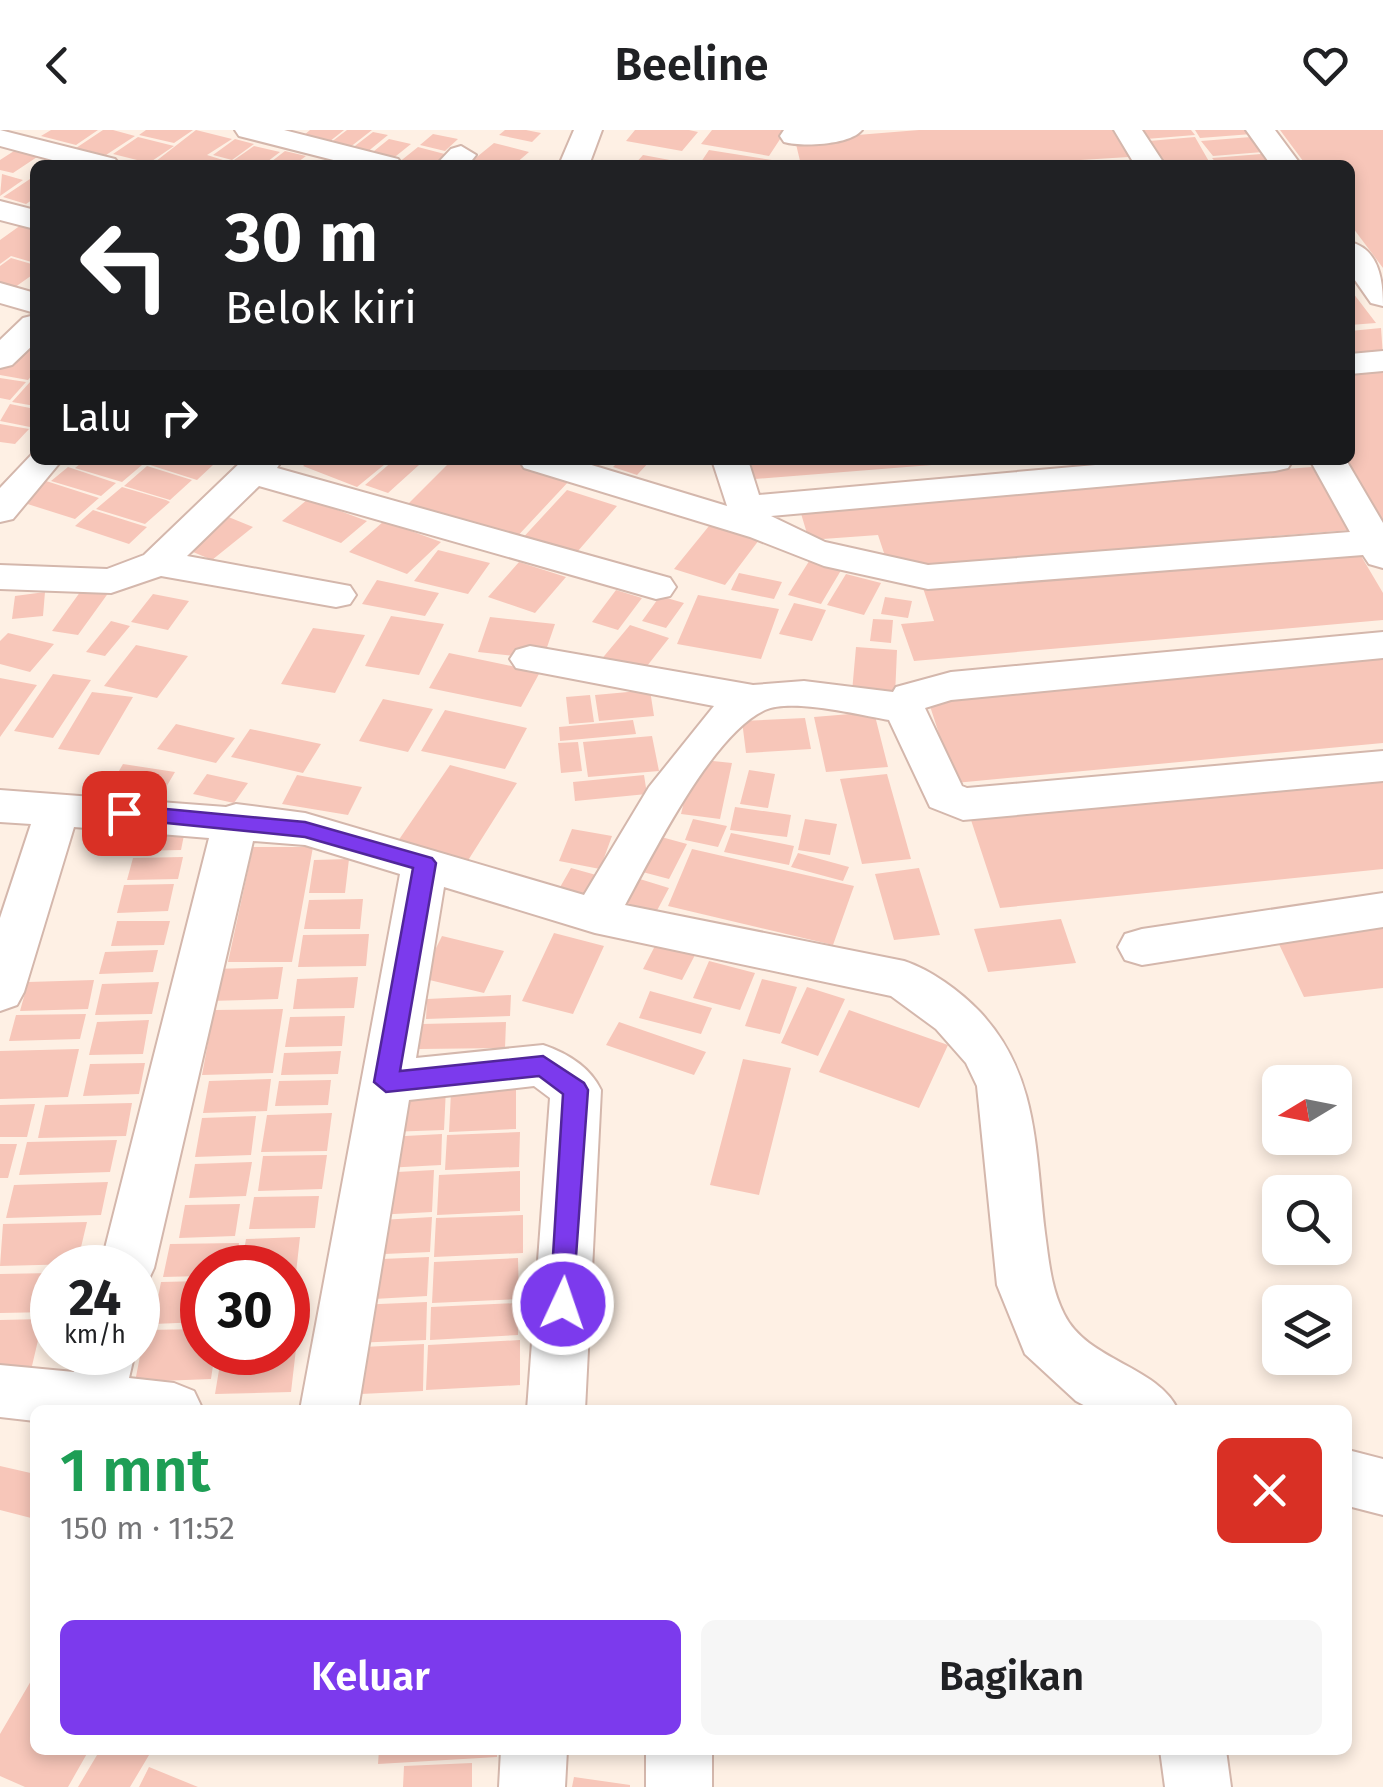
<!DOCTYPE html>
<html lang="id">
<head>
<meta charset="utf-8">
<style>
	:root { --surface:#fff; --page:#f6f6f6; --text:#202124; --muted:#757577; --accent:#7c3aed }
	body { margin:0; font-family:"Fira Sans",sans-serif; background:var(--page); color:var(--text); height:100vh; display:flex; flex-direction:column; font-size:38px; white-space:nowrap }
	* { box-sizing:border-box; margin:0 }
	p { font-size:32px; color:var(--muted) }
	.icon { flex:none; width:55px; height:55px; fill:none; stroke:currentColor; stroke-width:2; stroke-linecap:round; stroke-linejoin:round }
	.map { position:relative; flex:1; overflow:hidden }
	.details { position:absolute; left:30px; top:1275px; width:1322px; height:350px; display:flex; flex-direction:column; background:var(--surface); border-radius:15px; box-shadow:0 5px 15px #0003 }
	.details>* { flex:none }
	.banner { position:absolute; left:30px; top:30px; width:1325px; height:305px; border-radius:15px; box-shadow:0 5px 15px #0003; background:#202124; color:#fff; overflow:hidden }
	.needle { width:65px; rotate:260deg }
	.tools { position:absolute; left:1262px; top:935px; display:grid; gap:20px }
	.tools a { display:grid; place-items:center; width:90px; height:90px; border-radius:15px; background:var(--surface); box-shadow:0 5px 15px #0003; font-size:50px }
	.speed { position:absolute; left:30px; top:1115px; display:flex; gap:20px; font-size:50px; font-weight:700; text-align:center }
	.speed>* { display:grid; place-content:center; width:130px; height:130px; border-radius:50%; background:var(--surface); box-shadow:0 5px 15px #0003; line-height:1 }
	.speed small { font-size:25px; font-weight:400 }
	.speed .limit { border:15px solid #d22; background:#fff; color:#111 }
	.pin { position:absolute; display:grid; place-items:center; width:85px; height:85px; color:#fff; margin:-42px; border-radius:20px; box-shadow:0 5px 15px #0006 }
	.me { position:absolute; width:110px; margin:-55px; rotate:3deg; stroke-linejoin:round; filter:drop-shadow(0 0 8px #0008) }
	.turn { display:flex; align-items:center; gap:35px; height:210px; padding:0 30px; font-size:45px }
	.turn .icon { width:130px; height:130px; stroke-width:2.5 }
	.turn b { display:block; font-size:70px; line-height:85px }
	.then { display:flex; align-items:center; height:95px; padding:0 30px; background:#0003; gap:20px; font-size:38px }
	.round { display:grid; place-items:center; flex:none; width:105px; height:105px; border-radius:15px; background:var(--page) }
	.head { display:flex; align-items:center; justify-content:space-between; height:170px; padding:0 30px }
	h1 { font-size:60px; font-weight:600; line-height:75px; color:#1e9e55 }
	.action { display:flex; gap:20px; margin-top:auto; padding:20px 30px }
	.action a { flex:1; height:115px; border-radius:15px; background:var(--accent); color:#fff; font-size:40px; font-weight:600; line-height:115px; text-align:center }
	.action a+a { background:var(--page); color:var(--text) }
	header { display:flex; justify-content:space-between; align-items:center; height:130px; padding:0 30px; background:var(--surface); font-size:45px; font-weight:600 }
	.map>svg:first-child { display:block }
</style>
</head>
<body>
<header><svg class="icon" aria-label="back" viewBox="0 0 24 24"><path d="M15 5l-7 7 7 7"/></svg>Beeline<svg class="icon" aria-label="heart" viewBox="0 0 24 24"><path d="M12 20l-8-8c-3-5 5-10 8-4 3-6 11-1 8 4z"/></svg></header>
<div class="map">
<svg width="1383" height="1657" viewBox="0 0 1383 1657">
	<rect width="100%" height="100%" fill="#fef0e4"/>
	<path fill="#f7c6b9" d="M51 0H98L76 15 41 6Z
		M103 0H113L135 6 106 25 76 18Z
		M146 0H193L174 13 139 5Z
		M196 0 232 9 207 25 239 35H151Z
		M310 0H344L329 12 303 6Z
		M347 0H372L349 18 330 13Z
		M505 0H526L541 3 532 12 499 5Z
		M635 0H689L698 2 682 21 626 11Z
		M712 0H786L769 26 701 14Z
		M919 0H1112L1129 27 1001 35H801L795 10Z
		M1139 0H1191L1195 5 1146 9Z
		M1195 0H1249L1252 4 1200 8Z
		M1280 0H1383V138L1350 94V35H1306Z
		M373 2 388 5 366 23 351 19Z
		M433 4 458 9 445 21 420 15Z
		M138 7 174 16 149 33 113 24Z
		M1195 7 1211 35H1163L1149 11Z
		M1251 7 1263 22 1213 26 1201 11Z
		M235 9 254 14 232 30 213 25Z
		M389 9 411 14 391 30 369 25Z
		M494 13 529 22 514 35H467Z
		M254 16 280 22 263 35 234 30Z
		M418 17 456 27 446 35 398 33Z
		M709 20 772 30 769 35H699Z
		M14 21 37 27 13 43 0 40V30Z
		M285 21 306 26 294 35H267Z
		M1261 24 1269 35H1218L1212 28Z
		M643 25 686 33 685 35H634Z
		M2 44 23 50 0 66Z
		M30 49 35 51V68L26 74 3 67Z
		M21 95 35 99V133L11 126 0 134V110Z
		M11 128 35 135V143L11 160 0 157V136Z
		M1350 159 1376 193 1350 195Z
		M1381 198 1383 226 1350 229V201Z
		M18 217 35 220V242L28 250 0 245V238Z
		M1383 242V408L1334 330H1350V245Z
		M0 248 26 252 10 270 0 268Z
		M30 252 35 253V276L12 272Z
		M10 274 35 279V291L30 297 0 291Z
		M0 294 29 299 15 314 0 312Z
		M85 330H125L142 335 122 352 75 338Z
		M156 330H201L214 334 197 350 150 335Z
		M310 330H390L357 357 303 336Z
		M394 330 419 335 388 363 365 355Z
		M452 330H506L570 350 513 411 407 375Z
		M620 330H651L637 345 613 337Z
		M750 330H957V333L755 349Z
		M147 336 192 350 170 370 124 356Z
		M68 337 116 353 101 366 51 351Z
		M1312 337 1350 400 889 438 878 405 809 410 799 377Z
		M43 350 99 368 75 389 18 371Z
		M122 357 166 370 170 372 145 394 96 379Z
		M567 360 617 376 571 429 519 412Z
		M308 369 367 391 341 413 282 391Z
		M93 380 147 397 129 414 75 396Z
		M226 386 253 397 212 430 186 419Z
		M384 391 441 412 407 444 349 422Z
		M709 396 759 410 725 455 674 439Z
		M1357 419 1383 463V490L914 531 901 494 934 491 922 455Z
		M438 420 490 433 468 464 414 451Z
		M811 428 843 437 821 474 788 465Z
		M519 432 566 447 535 483 488 467Z
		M739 443 782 452 774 469 731 460Z
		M846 444 881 453 864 485 827 475Z
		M377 450 439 463 425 486 362 474Z
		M83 458 109 462 78 505 52 501Z
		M616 460 642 468 618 500 592 492Z
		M45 462 43 486 12 489 15 466Z
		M153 464 189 471 168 500 131 492Z
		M698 465 779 479 761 529 677 514Z
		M660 466 684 473 666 498 642 491Z
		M885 467 912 471 908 488 881 484Z
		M794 473 826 480 812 511 779 504Z
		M391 486 444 494 419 545 365 536Z
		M490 487 555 494 543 529 478 522Z
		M873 489 893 490 891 513 870 511Z
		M111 491 130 496 105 526 86 522Z
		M630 495 669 508 640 545 600 531Z
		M313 498 365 505 335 563 281 554Z
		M8 503 54 514 30 542 0 534V511Z
		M136 515 188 526 157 568 104 556Z
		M856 517 897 520 895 566 852 562Z
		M449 523 540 542 521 577 429 558Z
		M1383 529V613L955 653 928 570Z
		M53 544 91 550 53 608 14 601Z
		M0 548 37 555 0 607Z
		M650 560 654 586 599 591 595 565Z
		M92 562 133 567 99 625 58 619Z
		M590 565 594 592 569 594 566 567Z
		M383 569 433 579 408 622 359 611Z
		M445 580 527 598 505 639 421 621Z
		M874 582 888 637 826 642 814 587Z
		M805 588 811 619 746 623 742 591Z
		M633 590 636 604 560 611 559 597Z
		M176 594 235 608 216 633 157 619Z
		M250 599 321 614 303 643 231 627Z
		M652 606 659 641 588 647 583 612Z
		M578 612 582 641 561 643 558 613Z
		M694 629 732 633 720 689 681 684Z
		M123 634 175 642 158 671 106 663Z
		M450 635 517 653 467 732 398 711Z
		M749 640 775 644 768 678 740 674Z
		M207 644 248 653 234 673 193 664Z
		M887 644 911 729 862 734 840 649Z
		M297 645 362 657 348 685 282 674Z
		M644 645 647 664 575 671 573 652Z
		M1383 645V739L1000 778 969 684Z
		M735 677 791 685 787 707 730 700Z
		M693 689 727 696 718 717 685 710Z
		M805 689 837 694 830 725 798 720Z
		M572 699 612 706 600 739 559 731Z
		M185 700 181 720 132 721 137 701Z
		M731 703 794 716 789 735 724 722Z
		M654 705 687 714 669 749 635 740Z
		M253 717H313L292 832H228Z
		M692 719 854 756 833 815 668 776Z
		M798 723 849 737 843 751 791 737Z
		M183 727 178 749 127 750 133 728Z
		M349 729 345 763H309L314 730Z
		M571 738 607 748 595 769 559 759Z
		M919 738 940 805 894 810 875 744Z
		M630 746 669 758 653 788 613 776Z
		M174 754 168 781 117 783 124 755Z
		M363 769 360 799H304L309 770Z
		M1061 789 1076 833 988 842 974 799Z
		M117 791H170L164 815 111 816Z
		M1383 798V858L1304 867 1277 810Z
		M554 803 604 816 573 884 522 871Z
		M369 804 366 836 298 837 303 805Z
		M442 806 504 821 484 863 421 848Z
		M656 814 695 825 682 850 643 839Z
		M158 820 153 842 99 844 105 822Z
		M709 831 755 843 740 880 693 868Z
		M283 837 278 869 209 871 214 839Z
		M358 847 354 878 293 879 297 849Z
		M762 849 797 857 780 904 745 896Z
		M94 850 88 879 20 881 28 852Z
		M159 852 152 884 95 885 102 854Z
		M807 857 845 869 818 926 781 913Z
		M650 861 712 878 701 904 639 888Z
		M511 865 510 886 426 889 427 869Z
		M283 879 273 943 202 945 214 880Z
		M849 880 948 915 919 978 819 942Z
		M86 884 80 909 9 911 16 885Z
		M345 886 342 916 285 917 290 887Z
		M149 890 143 924 89 925 97 892Z
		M506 892 505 918 419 919 422 894Z
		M619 892 706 922 694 945 606 915Z
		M79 919 68 967 0 969V921Z
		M341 921 338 944 281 945 284 923Z
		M743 929 791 938 759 1065 710 1055Z
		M145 933 139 964 83 966 90 934Z
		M271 949 267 981 203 983 209 951Z
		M331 950 328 975 275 976 279 951Z
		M446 958 444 1000 388 1002 391 961Z
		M516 959V999L449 1002 451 962Z
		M132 973 126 1006 38 1008 45 975Z
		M35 974 27 1007H0V975Z
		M332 983 327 1021 261 1022 267 985Z
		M256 986 251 1025 195 1027 202 988Z
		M520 1002 519 1037 445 1040 447 1005Z
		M442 1004 441 1035 385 1038 387 1007Z
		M117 1010 110 1042 19 1045 27 1012Z
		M0 1014H17L8 1048H0Z
		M327 1025 322 1059 258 1061 263 1026Z
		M252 1032 246 1066 189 1068 195 1034Z
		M434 1040 432 1082 375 1085 379 1043Z
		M520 1041V1081L437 1085 439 1045Z
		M108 1052 101 1085 6 1088 14 1055Z
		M319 1066 315 1098 249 1099 254 1067Z
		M240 1074 235 1106 179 1108 185 1075Z
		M523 1085V1123L434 1127 436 1088Z
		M432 1087 430 1122 361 1125 364 1091Z
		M87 1092 77 1134 0 1136 3 1094Z
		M300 1107 296 1143H288V1138H241L246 1109Z
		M239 1113 236 1138H202V1146L163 1147 170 1114Z
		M429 1127 427 1166 356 1170 359 1130Z
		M518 1128 519 1169 432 1173 434 1132Z
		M52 1143V1182L0 1183V1144Z
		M202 1151V1192L153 1194 161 1152Z
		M427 1172 426 1210 353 1213 356 1175Z
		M518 1173V1205L430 1210 431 1177Z
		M43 1189 28 1253H0V1190Z
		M288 1193H299L291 1262 215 1264 222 1222H288Z
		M202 1199V1222H215L211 1249 135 1252 145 1200Z
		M520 1210V1255L426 1260 428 1215Z
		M424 1214 423 1261 340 1265 343 1218Z
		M0 1336 35 1344V1389L0 1380Z
		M35 1544V1620H89L68 1657H25L0 1646V1604Z
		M100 1620H152L130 1657H78Z
		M379 1620H497V1627L378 1634Z
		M472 1633V1657H403L404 1636Z
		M149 1637 198 1657H139Z
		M574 1647 630 1655V1657H572Z"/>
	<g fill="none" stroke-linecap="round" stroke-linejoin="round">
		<defs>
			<path id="street" d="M0 0 115 29 120 35H71L0 16Z
				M235 0H284L398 29 403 35H353L239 6Z
				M574 0H602L589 35H559Z
				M784 0H862C850 15 802 17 784 12L780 6Z
				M1114 0H1142L1165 35H1135Z
				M1246 0H1275L1301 35H1271Z
				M461 16 476 25 468 35H436L451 19Z
				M0 71 35 80V99L0 90Z
				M1350 112C1379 119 1383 150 1383 176L1371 173 1350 143Z
				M0 153 35 163V183L0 173Z
				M35 185V213L12 235 0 238V210L23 188Z
				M1383 221V241L1350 244V224Z
				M35 321V330H62L13 389 0 392V358Z
				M243 330H282L277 338 670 448 676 457 670 466 656 469 259 356 187 426 350 456 356 465 350 474 336 477 161 446 111 463 0 459V435L107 439 144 425Z
				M519 330H575L727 376 712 330H748L759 365 1152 330H1293L1288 338 1275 341 771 386 825 412 928 435 1350 402 1310 330H1346L1383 393V438L1369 434 1363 425 928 459 824 436 750 407 524 338Z
				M1383 502V528L951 570 925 578 962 656 967 658 1383 621V651L963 690 930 677 889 590C859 585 792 568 765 580 712 604 653 724 625 775L904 831C931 840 960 861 980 882 1039 945 1035 1021 1045 1103 1049 1132 1051 1158 1064 1184 1087 1231 1158 1236 1178 1280H1093L1076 1271 1025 1224 997 1155 977 956 966 933 936 899 891 866 595 803 444 757 416 928 543 915C567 923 590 937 601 960L585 1280H527L550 968 534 956 409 970 358 1280H300L400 744 305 715 253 711 154 1138 146 1155 138 1158V1138H100L209 708 74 697 24 862 17 875 0 881V788L31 694 0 692V660L226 677 236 674 305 683 584 765 649 657 714 576 516 538 510 529 516 520 530 516 753 555 804 551 893 562 896 557 951 542Z
				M1383 763V797L1142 835 1125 830 1118 817 1125 804 1142 799Z
				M79 1222H135L129 1248 174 1253 194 1261 203 1280H35V1291L0 1287V1235L74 1242Z
				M1348 1320 1383 1329V1385L1348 1376Z
				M501 1620H567L565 1657H499Z
				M646 1620H712V1657H646Z
				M1160 1620H1226L1231 1657H1165Z"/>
		</defs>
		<use href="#street" stroke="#d4b7ac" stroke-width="4"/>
		<use href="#street" fill="#fff" fill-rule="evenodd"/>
	</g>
	<path fill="#7c3aed" stroke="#51269a" stroke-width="2.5" d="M124 675 305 692 432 728 436 733 400 941 543 926 584 953 588 960 572 1182 563 1185 554 1182 550 1174 563 964 539 946 386 962 374 952 413 738 305 707 117 688 114 683Z"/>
</svg>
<div class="tools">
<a><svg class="needle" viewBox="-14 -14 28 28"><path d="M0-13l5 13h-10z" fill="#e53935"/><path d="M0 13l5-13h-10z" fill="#757577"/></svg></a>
<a><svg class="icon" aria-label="search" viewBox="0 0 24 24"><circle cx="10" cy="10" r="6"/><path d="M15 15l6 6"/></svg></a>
<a><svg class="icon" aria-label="layers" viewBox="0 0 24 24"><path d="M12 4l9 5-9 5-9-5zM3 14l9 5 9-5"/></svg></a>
</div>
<div class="speed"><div>24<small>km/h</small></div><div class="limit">30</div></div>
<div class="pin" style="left:124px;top:683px;background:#d93025"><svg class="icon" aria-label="arrive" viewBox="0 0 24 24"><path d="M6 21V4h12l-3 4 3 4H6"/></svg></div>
<svg class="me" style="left:563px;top:1174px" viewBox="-20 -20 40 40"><circle r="17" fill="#7c3aed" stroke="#fff" stroke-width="3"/><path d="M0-11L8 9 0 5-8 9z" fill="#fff"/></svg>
<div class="banner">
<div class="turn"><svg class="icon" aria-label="left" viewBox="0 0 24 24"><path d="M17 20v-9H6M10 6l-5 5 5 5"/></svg><div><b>30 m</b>Belok kiri</div></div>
<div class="then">Lalu<svg class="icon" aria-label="right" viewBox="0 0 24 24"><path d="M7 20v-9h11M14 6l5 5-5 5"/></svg></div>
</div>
<section class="details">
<div class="head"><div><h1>1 mnt</h1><p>150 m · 11:52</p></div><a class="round" style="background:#d93025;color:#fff"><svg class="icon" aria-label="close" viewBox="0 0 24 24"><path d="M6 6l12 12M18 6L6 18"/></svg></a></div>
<div class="action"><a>Keluar</a><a>Bagikan</a></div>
</section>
</div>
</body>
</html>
